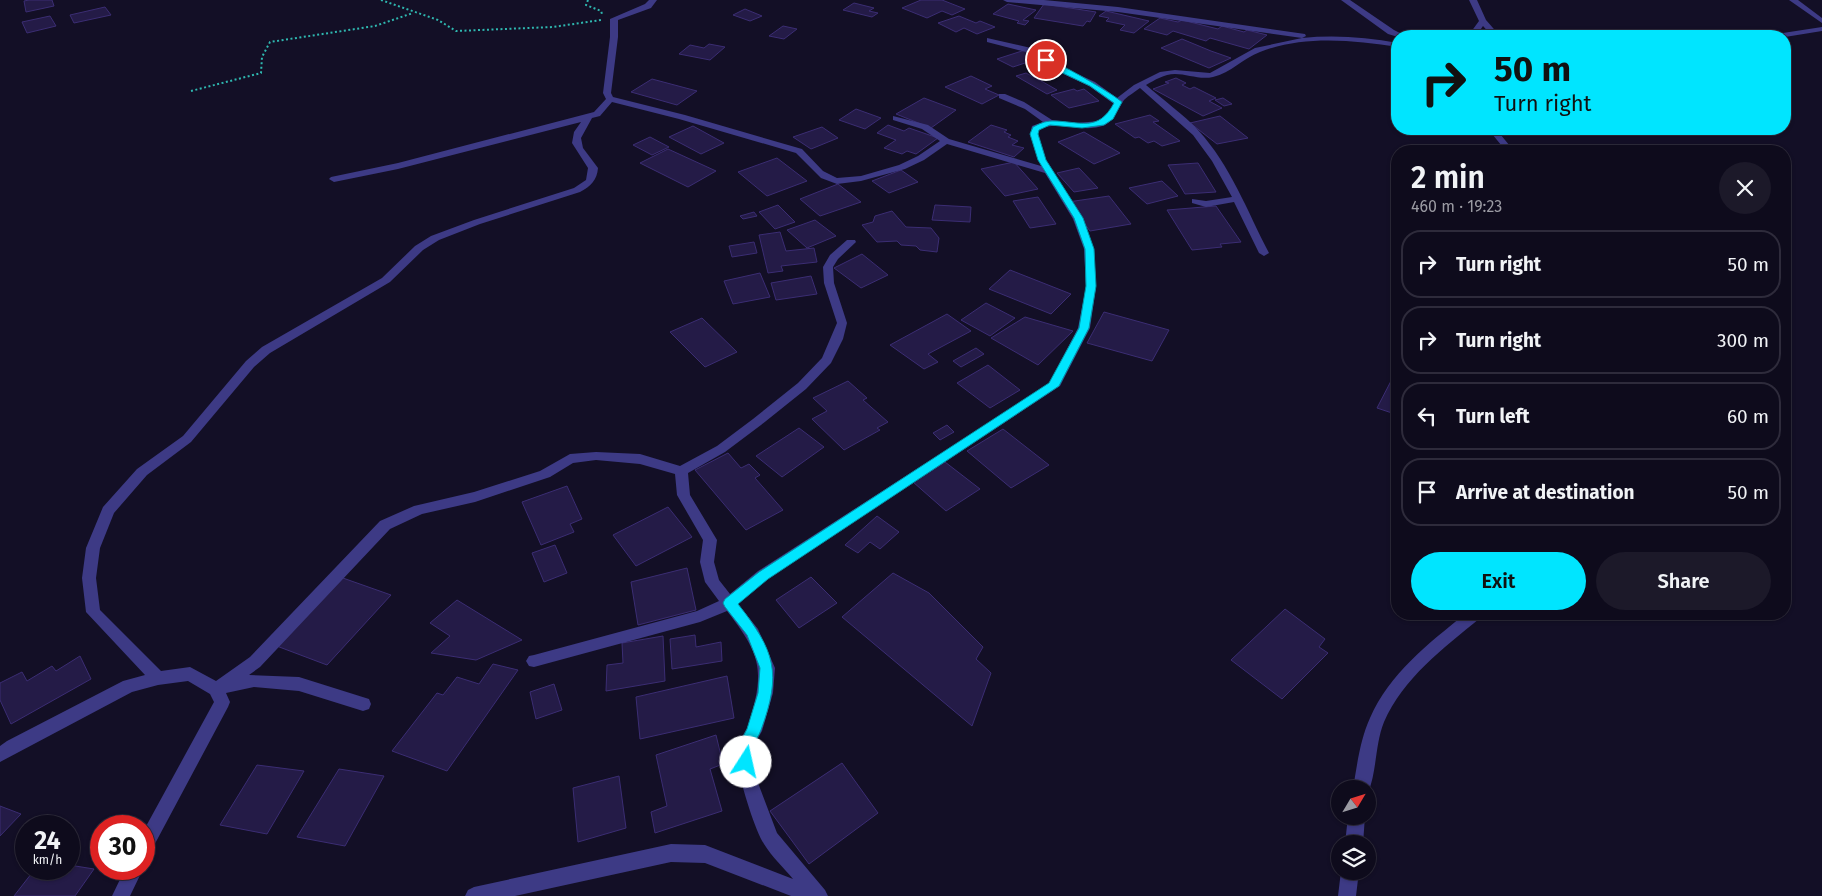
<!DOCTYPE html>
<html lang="en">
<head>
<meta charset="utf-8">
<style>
	:root { --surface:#0e0b1c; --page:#1c1929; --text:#f1f3f6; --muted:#9b9ba3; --line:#2e2b3b; --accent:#00e5ff }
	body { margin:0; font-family:"Fira Sans",sans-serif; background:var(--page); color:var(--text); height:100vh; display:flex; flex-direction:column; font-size:19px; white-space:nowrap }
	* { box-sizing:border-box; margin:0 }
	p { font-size:16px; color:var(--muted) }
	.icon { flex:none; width:28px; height:28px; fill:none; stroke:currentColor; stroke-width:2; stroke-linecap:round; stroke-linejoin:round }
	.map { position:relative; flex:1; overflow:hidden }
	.sheet { position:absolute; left:1391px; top:145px; width:400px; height:475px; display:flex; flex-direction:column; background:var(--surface); border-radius:20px; box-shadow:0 1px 4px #0004,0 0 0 1px var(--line) }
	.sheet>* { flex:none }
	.hud { position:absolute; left:1391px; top:30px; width:400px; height:105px; border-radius:20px; box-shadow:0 1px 4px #0004,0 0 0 1px var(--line); background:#00e5ff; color:#111; overflow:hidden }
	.needle { width:32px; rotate:52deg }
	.tools { position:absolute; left:1331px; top:780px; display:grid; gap:10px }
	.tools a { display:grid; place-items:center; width:45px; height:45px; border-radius:50%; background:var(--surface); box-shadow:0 1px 4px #0004,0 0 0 1px var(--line); font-size:25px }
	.speed { position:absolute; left:15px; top:815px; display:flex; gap:10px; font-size:25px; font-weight:700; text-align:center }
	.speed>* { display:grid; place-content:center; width:65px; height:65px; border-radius:50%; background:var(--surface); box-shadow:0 1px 4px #0004,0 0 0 1px var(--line); line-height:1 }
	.speed small { font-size:12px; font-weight:400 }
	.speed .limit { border:8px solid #d22; background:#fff; color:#111 }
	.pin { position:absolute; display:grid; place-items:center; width:42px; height:42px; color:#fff; margin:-21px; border:2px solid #fff; border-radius:50%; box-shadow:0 1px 5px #0007 }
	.me { position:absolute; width:55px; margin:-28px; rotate:10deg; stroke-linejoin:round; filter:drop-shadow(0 0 4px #0008) }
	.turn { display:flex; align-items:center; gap:18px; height:105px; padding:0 20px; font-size:22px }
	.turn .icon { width:65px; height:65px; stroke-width:2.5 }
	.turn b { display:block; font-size:35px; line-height:42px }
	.round { display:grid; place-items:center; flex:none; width:52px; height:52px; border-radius:26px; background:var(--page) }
	.head { display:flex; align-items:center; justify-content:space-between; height:85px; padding:0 20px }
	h1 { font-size:30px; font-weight:600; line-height:38px }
	.cta { display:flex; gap:10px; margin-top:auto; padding:10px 20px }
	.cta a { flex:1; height:58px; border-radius:30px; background:var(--accent); color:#111; font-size:20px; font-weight:600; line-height:58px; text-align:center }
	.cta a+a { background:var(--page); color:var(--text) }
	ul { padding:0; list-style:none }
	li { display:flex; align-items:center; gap:15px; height:68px; margin:0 10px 8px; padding:0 10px; border:2px solid var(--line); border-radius:20px }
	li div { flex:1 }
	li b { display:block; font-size:19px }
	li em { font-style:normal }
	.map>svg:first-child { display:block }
</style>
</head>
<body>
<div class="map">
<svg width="1822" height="896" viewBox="0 0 1822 896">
	<rect width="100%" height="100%" fill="#130f26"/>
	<path fill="#241b47" stroke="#3b2d73" d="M29 0H52L54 6 26 12 24 1Z
		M921 0H942L965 9 952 15 942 11 927 18 902 8Z
		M854 3 874 8 869 11 878 13 872 17 843 10Z
		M1008 4 1036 10 1023 20 1029 21 1025 25 1017 23 1019 21 993 14Z
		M1044 4 1096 12 1090 22 1087 21 1083 26 1034 18Z
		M105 7 111 15 74 23 70 15Z
		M745 9 762 16 750 21 733 15Z
		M1106 11 1149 21 1134 33 1120 30 1125 25 1106 21 1109 18 1099 16Z
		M50 16 56 26 27 33 22 22Z
		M959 16 976 23 980 21 995 27 977 34 964 28 956 32 938 23Z
		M1160 18 1178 22 1182 20 1218 29 1222 26 1244 32 1247 30 1267 35 1249 49 1210 38 1206 41 1173 31 1167 35 1144 29Z
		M783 26 797 29 784 39 769 36Z
		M1182 39 1211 51 1231 58 1209 68 1161 48Z
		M709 44 725 47 710 60 679 54 690 45 704 48Z
		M1025 50 1040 58 1013 67 997 59Z
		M1026 73 1043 82 1057 90 1047 94 1016 76Z
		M971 76 992 86 985 89 999 95 982 104 945 87Z
		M1176 78 1186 83 1182 85 1190 89 1194 87 1216 98 1209 101 1222 108 1203 116 1153 89 1169 83 1165 82Z
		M652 79 697 91 677 105 631 92Z
		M1074 89 1077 91 1084 89 1099 101 1069 108 1051 95Z
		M924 98 956 110 931 128 896 114Z
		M1223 98 1232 104 1224 106 1215 100Z
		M856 109 881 118 865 129 839 120Z
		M1150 115 1159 121 1153 122 1180 141 1162 146 1154 141 1148 143 1139 137 1135 138 1115 124Z
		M1220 116 1248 138 1217 144 1190 123Z
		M888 125 904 131 909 128 938 138 916 154 907 151 902 154 884 148 896 140 877 133Z
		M991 125 1007 130 1004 132 1011 135 1008 137 1018 141 1012 145 1024 148 1014 157 968 142Z
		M693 126 724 143 701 154 669 137Z
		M822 127 838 138 811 149 793 137Z
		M1084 132 1120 153 1094 164 1058 142Z
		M650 137 669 147 652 155 633 145Z
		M668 149 716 171 688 187 640 163Z
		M777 158 807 181 767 196 738 172Z
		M1014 162 1038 189 1005 196 981 169Z
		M1198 163 1216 192 1185 194 1168 165Z
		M1079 168 1098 188 1074 192 1057 173Z
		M901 170 918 182 889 193 872 181Z
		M1162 181 1178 196 1147 204 1129 188Z
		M838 184 861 202 820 216 800 199Z
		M1109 196 1131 224 1090 231 1068 202Z
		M1038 197 1056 224 1030 228 1013 201Z
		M778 205 795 222 775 229 759 212Z
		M935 205 971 207 970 222 932 220Z
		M1216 206 1241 242 1220 244 1222 247 1192 250 1167 210Z
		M892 211 906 227 931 228 939 238 937 252 920 250 916 246 901 245 897 241 877 242 862 225 873 222 875 216Z
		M754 212 757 216 743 219 740 216Z
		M815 220 836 236 807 248 787 230Z
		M780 232 786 251 814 248 817 262 781 266 783 271 768 273 759 235Z
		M754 242 757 253 732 257 729 246Z
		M862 254 888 275 861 288 834 268Z
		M1010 270 1071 294 1051 314 989 289Z
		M760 273 770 297 733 304 724 281Z
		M811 276 817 294 776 300 771 283Z
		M986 303 1015 318 990 336 961 320Z
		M1104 312 1169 330 1152 361 1087 343Z
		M947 314 971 331 928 354 938 362 924 369 890 345Z
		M1025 317 1073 331 1038 365 991 338Z
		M702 318 737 352 705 367 670 332Z
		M976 348 984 354 961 367 953 361Z
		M988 365 1020 390 990 408 957 383Z
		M848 381 867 398 863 400 888 422 877 428 880 430 844 450 812 419 827 411 813 398Z
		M1391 381 1398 383V415L1377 408Z
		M947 425 954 432 940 440 933 433Z
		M799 428 824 447 782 477 756 456Z
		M1003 429 1049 465 1011 488 967 451Z
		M728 453 741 468 749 464 760 475 755 478 783 510 746 530 695 470Z
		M945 462 980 489 946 511 913 482Z
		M567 486 582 519 570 524 574 532 541 545 522 502Z
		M668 507 692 537 636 566 613 535Z
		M877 516 899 532 880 549 870 542 858 553 845 545Z
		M555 545 567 573 544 582 532 553Z
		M687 568 696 610 638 625 631 582Z
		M893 573 929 593 983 647 976 659 991 673 972 726 842 617Z
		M340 577 391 595 327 665 274 645Z
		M811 577 837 603 799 628 776 600Z
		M457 600 522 640 476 660 431 653 450 636 430 623Z
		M1285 609 1325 639 1319 647 1328 653 1282 699 1231 660Z
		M695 635 696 647 721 642 722 661 672 669 670 639Z
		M663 636 665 681 606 691 607 665 623 663 622 643Z
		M80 656 91 679 11 724 0 700V683L22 672 27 681 52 666 56 671Z
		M493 664 518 670 447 771 392 751 437 693 443 695 457 677 479 684Z
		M727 676 734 718 640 739 636 697Z
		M554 684 562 710 536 719 530 692Z
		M716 735 723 764 710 769 722 811 655 833 651 812 667 806 656 755Z
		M842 763 878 813 809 864 770 811Z
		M257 765 304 771 267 834 220 825Z
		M339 769 384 776 345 846 297 837Z
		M619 776 626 828 578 842 573 788Z
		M0 806 21 814 0 836Z
		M69 865 94 869 75 896H14L35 869H69Z"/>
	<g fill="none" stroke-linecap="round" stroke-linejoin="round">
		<path stroke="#2fb8b0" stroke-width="2" stroke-dasharray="2 2.5" stroke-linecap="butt" d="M381 0 438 20 456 31 553 27 601 20
			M588 0 586 5 601 11 602 14
			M191 91 261 73 262 57 270 42 375 26 413 13"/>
		<path fill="#3d3a85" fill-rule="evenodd" d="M649 0H657L651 8 618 20V37L611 93 613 97 685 115 802 149 823 171 837 178 861 176 899 165 918 156 940 141 922 129 893 120V116L928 125 949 139 1041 166 1030 134 1032 126 1043 122 1025 109 999 98V94H1005L1024 102 1052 120 1077 123 1099 121 1106 116 1114 104 1089 86 1055 70 1038 55 987 42V38L1044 51 1060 66 1095 82 1117 98 1134 85 1160 72 1175 70 1210 73 1255 48 1302 38 1118 12 1007 2 1003 0H1044L1118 7 1305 34 1306 36 1302 38C1334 35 1366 37 1398 43V47C1353 40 1303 35 1260 52 1243 58 1231 73 1213 77 1200 80 1187 74 1175 74 1164 74 1155 80 1146 85 1163 100 1183 114 1198 130 1231 166 1247 211 1269 253L1264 256 1259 253 1234 202 1206 207 1192 203V199L1206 201 1232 197 1212 161 1193 135 1140 88C1135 92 1129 95 1124 100 1118 108 1115 120 1105 125 1083 134 1060 120 1039 129L1038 134 1046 160 1083 219 1094 249 1096 287 1090 328 1060 386 768 579 738 604 758 629 775 668 773 693 762 731 752 749 755 775 777 833 825 890 828 896H791L705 863 671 862 515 896H465L468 890 474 887 671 844 705 845 793 879C784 868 772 857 764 844 754 829 735 767 736 749 737 741 745 734 748 726 765 671 762 656 727 611L700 622 534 667 529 666 526 661 529 656 534 655 697 611 719 601 705 582 700 562 703 540 677 495 675 474 640 464 596 460 573 463 550 477 475 502 422 514 390 529 260 667 249 675 299 677 369 699 371 704 369 709 363 711 299 691 254 687 226 693 230 702 228 707 150 853 144 855V830L214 702 210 694 188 681 158 685 132 692 0 762V746L7 741 123 681 145 675 86 612 82 578 86 548 103 507 137 469 183 436 246 361 262 347 382 278 415 246 431 236 474 220 574 188 586 180 588 168 572 143 574 132 581 122 398 169 334 182 329 179 331 177 398 163 594 112 606 99 603 93 610 37V19L645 4ZM612 102 679 119 796 153 821 178 837 184 861 181 905 169 924 160 947 144 1045 173 1073 219 1084 249 1086 287 1078 328 1049 384 758 571 730 594 719 580 714 562 717 540 690 495 688 473 725 452 761 425 806 389 831 363 843 339 847 323 834 283 833 267 838 259 856 242 855 240H847L830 255 823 267 824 283 837 323 822 358 798 383 753 419 717 446 680 466 640 454 596 452 570 454 540 471 474 492 414 506 380 521 250 657 216 681 190 667 161 671 100 610 96 578 100 548 114 513 147 475 191 442 254 367 270 353 390 282 423 250 439 240 480 224 580 192C591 186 597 180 598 168L583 148 581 138 592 118 600 116Z
			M1341 0H1350L1394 30 1406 36 1398 37 1388 34Z
			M1789 0H1798L1822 18V23Z
			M1822 27V31L1785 37 1772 36 1776 34Z
			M125 869H143L130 896H112Z"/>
		<path fill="#3d3a85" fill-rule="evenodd" d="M1469 0H1477L1486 20 1500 36H1492L1483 26 1476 36H1468L1479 21Z
			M1488 129H1496L1514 151H1506Z
			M1465 614H1482L1480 618C1444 648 1403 678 1384 722 1375 744 1377 771 1368 793V789H1353C1357 765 1360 740 1370 718 1390 673 1428 644 1465 614Z
			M1348 816H1365L1363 844H1345Z
			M1341 871H1359L1356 896H1338Z"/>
	</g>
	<path fill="#00e5ff" stroke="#0095a6" d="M1043 59C1053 58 1113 94 1122 102L1113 119 1104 125 1082 128 1050 125 1039 130 1038 134 1046 160 1083 218 1094 249 1096 286 1089 328 1059 386 768 579 738 604C775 651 782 673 761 730 759 736 754 742 752 748 750 754 754 760 751 766L746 768 740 766 737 748 747 729 758 693 760 668 747 635 725 607 723 603 725 599 759 572 1049 383 1079 328 1086 286 1085 249 1074 218 1038 160 1030 134 1033 127C1039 124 1045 121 1052 121 1080 121 1098 133 1114 103L1090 86 1052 68 1043 62Z"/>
</svg>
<div class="tools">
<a><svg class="needle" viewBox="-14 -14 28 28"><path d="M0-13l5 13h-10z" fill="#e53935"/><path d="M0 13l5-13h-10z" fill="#9b9ba3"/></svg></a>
<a><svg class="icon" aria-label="layers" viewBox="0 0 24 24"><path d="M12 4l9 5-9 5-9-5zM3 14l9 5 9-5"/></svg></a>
</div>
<div class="speed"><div>24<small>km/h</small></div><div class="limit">30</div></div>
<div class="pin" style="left:1046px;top:60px;background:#d93025"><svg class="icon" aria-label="arrive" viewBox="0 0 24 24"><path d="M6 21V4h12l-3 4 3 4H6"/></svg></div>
<svg class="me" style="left:746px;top:762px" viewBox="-20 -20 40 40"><circle r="19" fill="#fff"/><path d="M0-13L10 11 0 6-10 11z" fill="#00e5ff"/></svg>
<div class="hud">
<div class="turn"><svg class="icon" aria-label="right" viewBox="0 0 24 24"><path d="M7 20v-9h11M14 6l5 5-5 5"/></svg><div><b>50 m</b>Turn right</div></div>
</div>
<section class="sheet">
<div class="head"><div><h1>2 min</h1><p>460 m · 19:23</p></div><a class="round"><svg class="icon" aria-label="close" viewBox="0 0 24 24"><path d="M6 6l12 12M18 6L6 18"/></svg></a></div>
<ul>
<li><svg class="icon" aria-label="right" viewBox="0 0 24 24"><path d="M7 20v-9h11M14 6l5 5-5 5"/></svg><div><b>Turn right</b></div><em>50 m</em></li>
<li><svg class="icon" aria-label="right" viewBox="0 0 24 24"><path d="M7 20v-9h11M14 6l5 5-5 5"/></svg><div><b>Turn right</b></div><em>300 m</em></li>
<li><svg class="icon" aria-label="left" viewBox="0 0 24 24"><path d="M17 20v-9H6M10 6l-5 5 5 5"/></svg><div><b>Turn left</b></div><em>60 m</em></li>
<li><svg class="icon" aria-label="arrive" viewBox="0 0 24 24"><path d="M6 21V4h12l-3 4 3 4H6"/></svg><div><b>Arrive at destination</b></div><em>50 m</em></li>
</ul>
<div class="cta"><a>Exit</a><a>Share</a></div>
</section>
</div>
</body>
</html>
